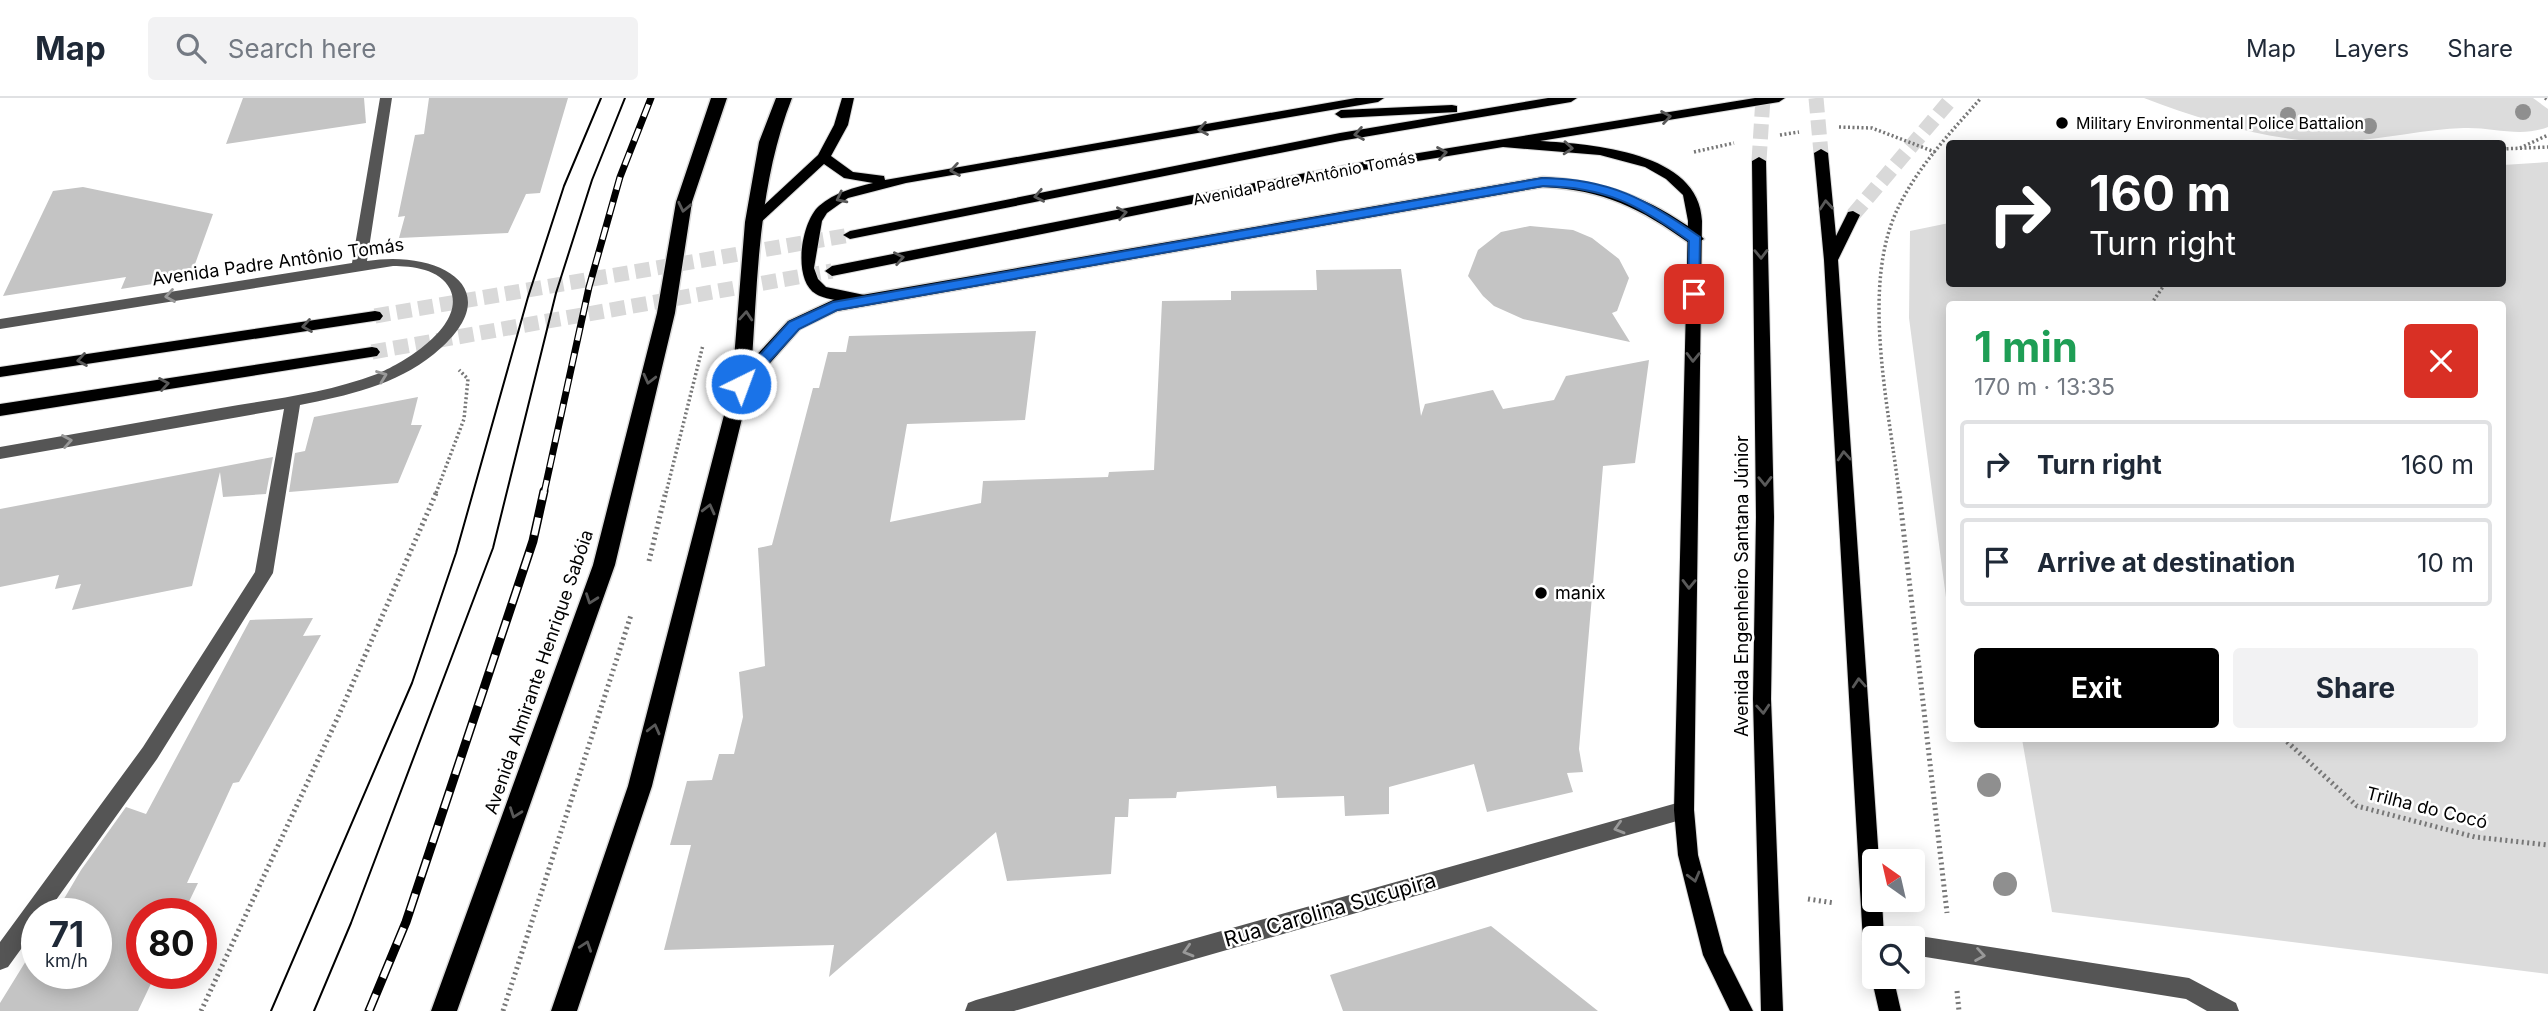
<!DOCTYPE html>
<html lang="en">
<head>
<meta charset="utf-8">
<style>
	:root { --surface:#fff; --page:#f2f2f3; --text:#1f2937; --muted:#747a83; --line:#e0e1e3; --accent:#000 }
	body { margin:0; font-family:Inter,sans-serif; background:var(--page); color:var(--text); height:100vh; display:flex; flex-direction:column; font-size:26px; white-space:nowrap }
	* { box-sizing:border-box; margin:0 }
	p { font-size:23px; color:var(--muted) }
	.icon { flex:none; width:38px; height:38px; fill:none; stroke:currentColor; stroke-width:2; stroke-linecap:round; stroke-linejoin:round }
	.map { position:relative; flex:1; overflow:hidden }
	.side { position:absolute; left:1946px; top:203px; width:560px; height:441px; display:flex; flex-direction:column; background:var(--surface); border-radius:7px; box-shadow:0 4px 18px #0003 }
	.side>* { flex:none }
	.guide { position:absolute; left:1946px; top:42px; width:560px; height:147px; border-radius:7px; box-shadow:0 4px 18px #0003; background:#202124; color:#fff; overflow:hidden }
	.needle { width:46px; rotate:326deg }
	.buttons { position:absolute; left:1862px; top:751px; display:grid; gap:14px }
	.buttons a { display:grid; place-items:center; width:63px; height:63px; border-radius:7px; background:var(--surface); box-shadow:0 4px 18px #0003; font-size:35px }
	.speed { position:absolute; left:21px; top:800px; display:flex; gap:14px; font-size:35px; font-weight:700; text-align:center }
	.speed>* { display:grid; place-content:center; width:91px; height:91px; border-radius:50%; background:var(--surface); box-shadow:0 4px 18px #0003; line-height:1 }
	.speed small { font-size:18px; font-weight:400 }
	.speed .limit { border:10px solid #d22; background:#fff; color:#111 }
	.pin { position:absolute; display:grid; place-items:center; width:60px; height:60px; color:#fff; margin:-30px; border-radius:14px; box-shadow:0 4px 10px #0006 }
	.me { position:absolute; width:77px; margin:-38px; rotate:42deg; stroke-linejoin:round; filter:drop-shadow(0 0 5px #0008) }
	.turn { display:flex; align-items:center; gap:24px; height:147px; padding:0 28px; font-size:32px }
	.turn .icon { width:91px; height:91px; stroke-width:2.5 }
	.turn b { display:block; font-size:49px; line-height:60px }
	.round { display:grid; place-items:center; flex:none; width:74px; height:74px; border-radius:7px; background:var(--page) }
	.overview { display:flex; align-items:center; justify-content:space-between; height:119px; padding:0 28px }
	h1 { font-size:42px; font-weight:700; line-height:52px; color:#1e9e55 }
	.primary-button { display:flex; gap:14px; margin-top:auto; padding:14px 28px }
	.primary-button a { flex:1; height:80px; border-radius:7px; background:var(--accent); color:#fff; font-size:28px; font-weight:700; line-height:80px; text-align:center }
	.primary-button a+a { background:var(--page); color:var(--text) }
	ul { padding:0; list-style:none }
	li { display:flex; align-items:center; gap:21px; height:88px; margin:0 14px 10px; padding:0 14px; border:4px solid var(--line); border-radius:7px }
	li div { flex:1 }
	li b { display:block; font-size:26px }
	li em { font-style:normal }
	header { display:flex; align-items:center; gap:42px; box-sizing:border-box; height:98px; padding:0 35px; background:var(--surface); border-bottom:2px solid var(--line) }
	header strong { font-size:33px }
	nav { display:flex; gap:38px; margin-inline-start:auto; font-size:24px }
	.search { width:490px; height:63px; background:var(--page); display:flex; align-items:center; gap:18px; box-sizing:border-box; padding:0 24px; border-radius:7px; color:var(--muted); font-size:26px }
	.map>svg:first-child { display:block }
</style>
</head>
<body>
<header>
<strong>Map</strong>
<div class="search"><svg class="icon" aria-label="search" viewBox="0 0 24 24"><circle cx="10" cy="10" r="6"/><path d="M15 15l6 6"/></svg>Search here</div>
<nav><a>Map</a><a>Layers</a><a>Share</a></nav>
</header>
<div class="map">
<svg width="2548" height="913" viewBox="0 0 2548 913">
	<rect width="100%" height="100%" fill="#fff"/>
	<path fill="#dcdcdc" d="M2144 0H2533L2548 11V29C2520 40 2493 29 2464 30 2425 31 2386 41 2347 43 2278 47 2208 24 2144 0Z
		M2548 64V876L2052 814 2022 641 2502 640V206H1950L1949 522 1909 220 1910 133 1949 125 1950 186H2502L2503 67Z"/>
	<path fill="#c4c4c4" d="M243 0H364L366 25 226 46Z
		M429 0H568L540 95 526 96 508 135 399 140 405 118 398 119 415 37 424 36Z
		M83 89 213 116 190 180 121 191 126 179 3 198 53 93Z
		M1530 128 1573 132 1592 140 1619 161 1629 180 1617 213 1612 215 1630 244 1523 221 1494 208 1483 198 1468 178 1478 152 1501 134Z
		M1401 171 1421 318 1425 306 1493 292 1503 311 1554 302 1566 278 1649 262 1635 365 1603 368 1579 651 1583 674 1567 675 1573 694 1487 714 1474 666 1389 689V716L1345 718 1344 698 1277 700 1276 688 1177 694 1176 700 1129 701 1128 719H1115L1111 776 1007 783 996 734 829 879 834 847 664 852 691 747H670L687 683 712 682 719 656H734L743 619 739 574 765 568 758 450 772 447 813 290H819L828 254H846L849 238 1036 233 1025 322 907 326 890 424 981 405 983 383 1108 379 1109 374 1154 372 1162 203 1231 202V193L1317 192 1316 172Z
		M418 299 411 327H422L398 385 289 394 295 355 305 353 314 319Z
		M273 359 266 396 223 399 220 374 192 488 72 512 81 486 55 491 59 477 0 489V411Z
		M313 520 303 538 321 537 239 684 233 685 187 785H198L183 816H142V875H156L138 913H0V905L37 845V875H96V816H55L81 772 126 709 146 716 250 522Z
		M1491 828 1598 913H1343L1330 877Z"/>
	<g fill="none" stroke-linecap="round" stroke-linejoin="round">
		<path stroke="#d9d9d9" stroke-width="15" stroke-dasharray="15 7" stroke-linecap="butt" d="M1816 0 1821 55
			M1759 63 1763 0
			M1853 117 1952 0
			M375 218 850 137
			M372 254 832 173"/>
		<defs>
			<path id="major" d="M842 0H854L848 27 831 58 853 74 884 78 885 82 1356 0H1384L1378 4 906 85 848 100 827 115 822 123 814 170 818 181 826 189 874 199V205L869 207C856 204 826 203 816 196 792 182 801 124 819 108 835 94 853 90 873 85L844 80 824 66 758 127 753 128 746 124 818 57 834 27Z
				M1548 0H1577L1571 4 1340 43 850 141 843 137 850 133 1340 35Z
				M1755 0H1785L1779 4 1540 43C1592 46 1700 54 1702 123L1694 712 1698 757 1724 855 1753 913H1730L1703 857 1678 757 1674 712 1688 123 1683 97 1666 81 1645 69 1600 57 1503 49 1351 74 832 178 825 173 832 168 1351 66Z
				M1452 7 1457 8V14L1341 20 1335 16 1341 12Z
				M1821 51 1828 55 1836 138 1848 114 1853 113 1860 117 1838 162 1879 763H1874V802H1882L1884 840H1874V854L1866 851 1863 844 1824 162 1814 55Z
				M1759 59 1766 63 1774 419 1771 601 1783 913H1761L1753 601 1756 419 1752 63Z
				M375 213 380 214 383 218 380 222 0 279V269Z
				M372 249 377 250 380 254 377 258 0 318V306Z
				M1874 871V878H1893L1901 913H1879L1871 878Z"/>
			<path id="highway" d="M711 0H727L692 104 675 215 615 467 457 913H431L593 467 657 215 676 104Z
				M776 0H792C759 85 758 172 752 262L788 223 833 202 1543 79C1593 82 1635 94 1677 121 1686 127 1697 133 1704 141L1695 146 1689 145C1640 110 1604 92 1543 89L837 213 800 231 750 288 652 688 577 913H551L628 688 732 286 745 124 759 44Z"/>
		</defs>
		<use href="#major" stroke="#dbdbdb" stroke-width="2"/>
		<use href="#highway" stroke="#dbdbdb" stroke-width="3"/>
		<path stroke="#777" stroke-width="3.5" stroke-dasharray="2 2.5" stroke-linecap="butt" d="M2545 0 2548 2
			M1839 29 1872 30 1935 54
			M1780 37 1799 34
			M2520 50 2548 37
			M2502 51 2548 49
			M1694 54 1734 45
			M2151 206 2165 186
			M436 395 464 321 468 281 459 272
			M666 395 703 247
			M1899 395C1889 309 1859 184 1900 106 1920 66 1952 33 1981 0"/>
		<path stroke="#777" stroke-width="5" stroke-dasharray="2 3.5" stroke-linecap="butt" d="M1899 393 1947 815
			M649 463 666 393
			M2283 640 2357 708 2475 739 2548 747
			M1808 801 1834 805
			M1957 893 1959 913
			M201 913 338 619 437 393
			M503 913 631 517"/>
		<path fill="#555" fill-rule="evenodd" d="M380 0H392L367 163C439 151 513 191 434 256 396 287 346 298 300 307L273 475 157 661 46 816H37V829L8 869 0 872V844L143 649 255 474 284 311 0 361V349C74 336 147 323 221 310 273 301 327 295 377 276 404 265 467 227 450 191 440 171 412 168 393 168L0 231V221L352 165Z
			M1684 703 1691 706 1694 712 1691 718 1684 721 1014 913H965L968 905 976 902Z
			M1913 837 2189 880 2236 905 2239 913H2207L2186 901 1913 857V840H1905Z"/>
		<use href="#major" fill="#000" fill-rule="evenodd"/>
		<use href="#highway" fill="#000" fill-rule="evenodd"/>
		<path stroke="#000" stroke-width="2" d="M271 913 412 585 456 455 528 199 564 88 601 0
			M314 913 351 825 493 450 556 195 592 82 625 0"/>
		<defs>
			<path id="rail-far1" d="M544 395 589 189 620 79 651 0"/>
			<path id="rail" d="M369 913 406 824 533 443 544 393"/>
		</defs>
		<use href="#rail-far1" stroke="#000" stroke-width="7"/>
		<use href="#rail" stroke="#000" stroke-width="9"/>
		<use href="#rail-far1" stroke="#fff" stroke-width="4.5" stroke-dasharray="13" stroke-linecap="butt"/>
		<use href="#rail" stroke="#fff" stroke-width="6" stroke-dasharray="18" stroke-linecap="butt"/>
	</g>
	<g fill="#8f8f8f">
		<circle cx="2523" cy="14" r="8"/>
		<circle cx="2288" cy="17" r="8"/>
		<circle cx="2369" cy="28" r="8"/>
		<circle cx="1989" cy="687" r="12"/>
		<circle cx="2005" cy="786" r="12"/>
	</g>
	<defs><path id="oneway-chevron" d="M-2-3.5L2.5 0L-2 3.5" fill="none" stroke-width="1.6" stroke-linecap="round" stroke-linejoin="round" transform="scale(1.75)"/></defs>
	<g stroke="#595959">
		<use href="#oneway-chevron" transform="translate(1666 19) rotate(-9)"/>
		<use href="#oneway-chevron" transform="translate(1203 31) rotate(170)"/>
		<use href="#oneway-chevron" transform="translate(1359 36) rotate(170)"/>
		<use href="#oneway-chevron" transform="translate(1568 50) rotate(4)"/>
		<use href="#oneway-chevron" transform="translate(1442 55) rotate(-10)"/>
		<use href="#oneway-chevron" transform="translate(955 72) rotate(170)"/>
		<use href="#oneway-chevron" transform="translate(1039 98) rotate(169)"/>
		<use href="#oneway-chevron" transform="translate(841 100) rotate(153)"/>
		<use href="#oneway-chevron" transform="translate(1826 107) rotate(-95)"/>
		<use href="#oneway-chevron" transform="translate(684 109) rotate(102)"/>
		<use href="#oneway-chevron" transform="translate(1122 115) rotate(-11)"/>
		<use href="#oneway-chevron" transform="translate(1761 156) rotate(89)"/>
		<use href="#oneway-chevron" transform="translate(899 160) rotate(-11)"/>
		<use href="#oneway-chevron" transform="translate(746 218) rotate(-86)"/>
		<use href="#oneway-chevron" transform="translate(307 228) rotate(171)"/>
		<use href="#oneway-chevron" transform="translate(1693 259) rotate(91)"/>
		<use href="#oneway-chevron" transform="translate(82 262) rotate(171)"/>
		<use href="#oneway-chevron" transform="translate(649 281) rotate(104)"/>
		<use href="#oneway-chevron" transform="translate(164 286) rotate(-9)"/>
		<use href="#oneway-chevron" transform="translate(1844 358) rotate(-94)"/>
		<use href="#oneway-chevron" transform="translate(1765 383) rotate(89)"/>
		<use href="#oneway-chevron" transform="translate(709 411) rotate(-76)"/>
		<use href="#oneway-chevron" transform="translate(1689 486) rotate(91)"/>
		<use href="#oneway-chevron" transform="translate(591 501) rotate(110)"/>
		<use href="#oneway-chevron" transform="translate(1859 585) rotate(-94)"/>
		<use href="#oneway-chevron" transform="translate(1763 611) rotate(86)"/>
		<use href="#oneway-chevron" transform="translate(654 631) rotate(-76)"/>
		<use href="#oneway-chevron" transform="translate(515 715) rotate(110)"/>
		<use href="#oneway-chevron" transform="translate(1694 779) rotate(75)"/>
		<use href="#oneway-chevron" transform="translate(586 848) rotate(-71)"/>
	</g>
	<g stroke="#999">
		<use href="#oneway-chevron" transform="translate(170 198) rotate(171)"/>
		<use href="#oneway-chevron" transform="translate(382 278) rotate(-21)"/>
		<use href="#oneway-chevron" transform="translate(67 343) rotate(-10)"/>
		<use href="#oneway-chevron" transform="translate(1619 730) rotate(164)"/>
		<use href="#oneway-chevron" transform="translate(1188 853) rotate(164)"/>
		<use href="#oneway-chevron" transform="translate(1980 857) rotate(9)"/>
	</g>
	<path fill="#1a73e8" stroke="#114b97" stroke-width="2" d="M1543 80C1610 81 1646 101 1700 139L1699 199 1694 200 1688 196 1689 143C1639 107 1606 89 1543 88L837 212 799 231 746 289H736L734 286 789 224 833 204Z"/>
	<g fill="#000" stroke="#fff" stroke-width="2.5">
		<circle cx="2062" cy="25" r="7"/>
		<circle cx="1541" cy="495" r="7"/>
	</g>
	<g text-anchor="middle" stroke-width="5" stroke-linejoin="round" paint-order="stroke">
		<g font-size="16" fill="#000" stroke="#fff" text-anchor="start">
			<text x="2076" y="31">Military Environmental Police Battalion</text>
		</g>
		<g font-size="16" fill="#000" stroke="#fff">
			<text transform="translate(1304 80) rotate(-11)" y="6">Avenida Padre Antônio Tomás</text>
		</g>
		<g font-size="18" fill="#000" stroke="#fff">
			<text transform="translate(278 164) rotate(-8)" y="6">Avenida Padre Antônio Tomás</text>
			<text transform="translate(1742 488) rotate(-90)" y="6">Avenida Engenheiro Santana Júnior</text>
			<text transform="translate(539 574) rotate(-71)" y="6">Avenida Almirante Henrique Sabóia</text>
			<text transform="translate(2427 710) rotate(14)" y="6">Trilha do Cocó</text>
		</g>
		<g font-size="18" fill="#000" stroke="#fff" text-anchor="start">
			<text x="1555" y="501">manix</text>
		</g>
		<g font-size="21" fill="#000" stroke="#fff">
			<text transform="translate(1330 812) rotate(-16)" y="7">Rua Carolina Sucupira</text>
		</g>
	</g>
</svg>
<div class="buttons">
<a><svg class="needle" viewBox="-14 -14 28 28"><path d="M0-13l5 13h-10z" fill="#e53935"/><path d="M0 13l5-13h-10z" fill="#747a83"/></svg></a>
<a><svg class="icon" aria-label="search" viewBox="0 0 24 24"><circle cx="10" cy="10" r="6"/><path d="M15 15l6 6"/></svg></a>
</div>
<div class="speed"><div>71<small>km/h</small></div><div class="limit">80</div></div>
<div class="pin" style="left:1694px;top:196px;background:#d93025"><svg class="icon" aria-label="arrive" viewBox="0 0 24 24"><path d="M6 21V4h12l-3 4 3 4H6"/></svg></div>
<svg class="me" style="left:741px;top:286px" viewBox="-20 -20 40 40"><circle r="17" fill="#1a73e8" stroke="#fff" stroke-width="3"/><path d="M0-11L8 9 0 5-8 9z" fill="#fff"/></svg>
<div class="guide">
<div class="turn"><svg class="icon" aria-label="right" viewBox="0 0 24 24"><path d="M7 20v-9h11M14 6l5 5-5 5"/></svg><div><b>160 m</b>Turn right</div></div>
</div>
<section class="side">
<div class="overview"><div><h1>1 min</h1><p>170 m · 13:35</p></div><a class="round" style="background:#d93025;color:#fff"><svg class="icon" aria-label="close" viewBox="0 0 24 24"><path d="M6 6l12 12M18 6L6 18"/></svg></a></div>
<ul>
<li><svg class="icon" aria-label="right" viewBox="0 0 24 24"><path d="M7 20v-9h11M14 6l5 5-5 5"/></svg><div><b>Turn right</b></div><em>160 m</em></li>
<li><svg class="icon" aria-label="arrive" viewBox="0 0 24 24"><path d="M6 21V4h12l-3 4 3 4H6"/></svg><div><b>Arrive at destination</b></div><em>10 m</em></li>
</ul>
<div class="primary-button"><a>Exit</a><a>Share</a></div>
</section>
</div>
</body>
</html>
